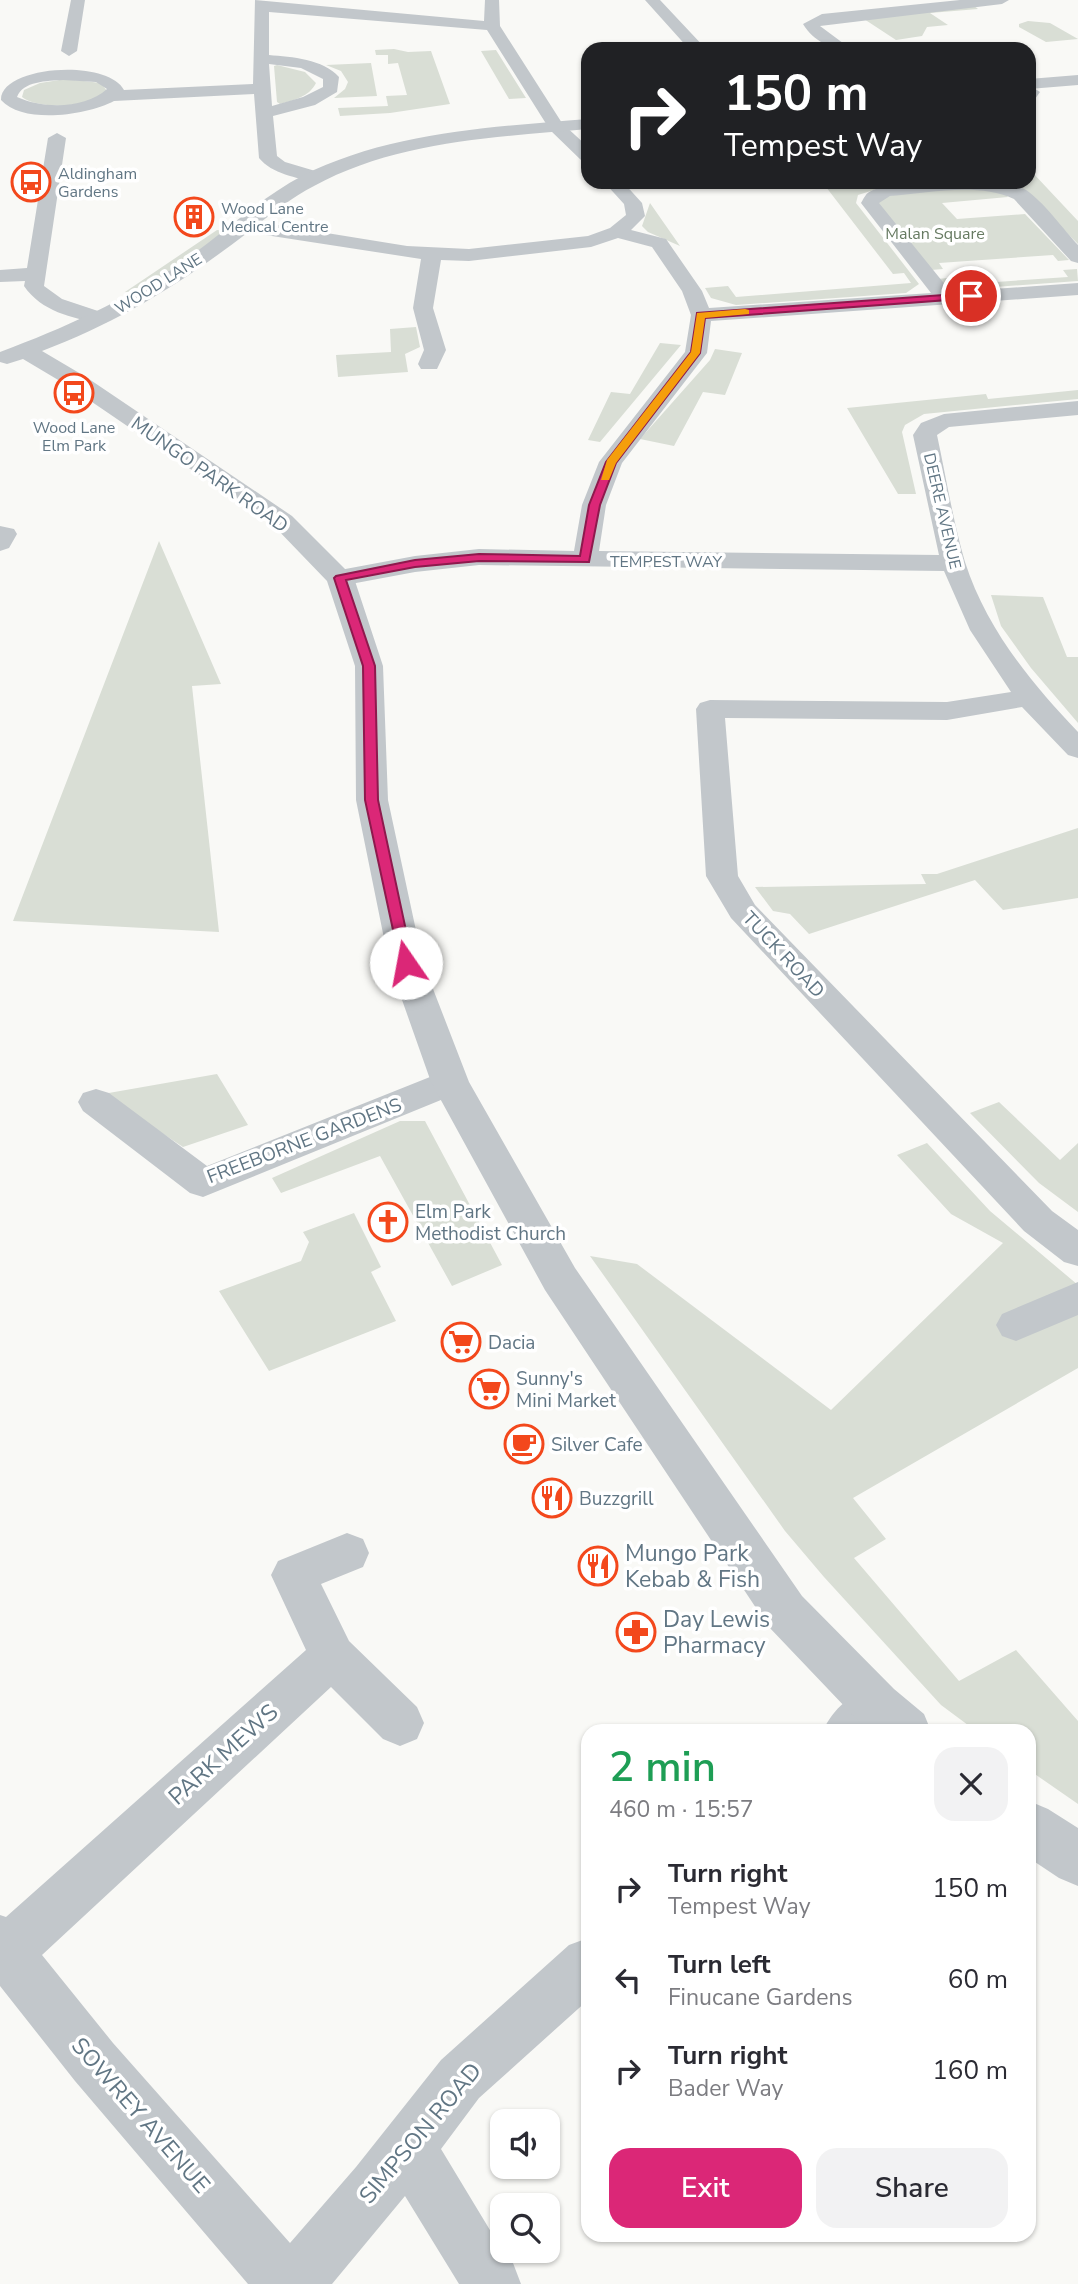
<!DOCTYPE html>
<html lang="en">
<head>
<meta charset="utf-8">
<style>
	:root { --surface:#fff; --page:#f2f2f3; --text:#2b2b33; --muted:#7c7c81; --accent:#db2777 }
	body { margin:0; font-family:"Nunito Sans",sans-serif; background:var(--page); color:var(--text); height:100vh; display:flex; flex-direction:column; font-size:26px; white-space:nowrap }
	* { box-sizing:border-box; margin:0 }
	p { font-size:23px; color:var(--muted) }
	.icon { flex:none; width:38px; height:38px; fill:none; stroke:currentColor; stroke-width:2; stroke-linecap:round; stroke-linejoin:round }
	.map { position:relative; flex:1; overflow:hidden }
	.sheet { position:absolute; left:581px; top:1724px; width:455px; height:518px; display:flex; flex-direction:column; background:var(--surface); border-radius:21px; box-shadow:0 2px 5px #0004 }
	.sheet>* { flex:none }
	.top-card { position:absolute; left:581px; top:42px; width:455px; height:147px; border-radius:21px; box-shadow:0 2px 5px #0004; background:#202124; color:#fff; overflow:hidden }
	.buttons { position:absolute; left:490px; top:2109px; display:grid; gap:14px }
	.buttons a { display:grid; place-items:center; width:70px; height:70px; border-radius:14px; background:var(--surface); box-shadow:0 2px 5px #0004; font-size:35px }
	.pin { position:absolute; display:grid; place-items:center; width:60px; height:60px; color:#fff; margin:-30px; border:4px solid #fff; border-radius:50%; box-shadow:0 2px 7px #0007 }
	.me { position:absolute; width:77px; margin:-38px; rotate:348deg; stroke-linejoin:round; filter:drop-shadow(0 0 5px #0008) }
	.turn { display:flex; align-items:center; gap:24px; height:147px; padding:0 28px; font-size:32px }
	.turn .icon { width:91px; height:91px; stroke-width:2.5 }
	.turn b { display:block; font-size:49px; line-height:60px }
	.round { display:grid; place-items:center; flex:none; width:74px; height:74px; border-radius:21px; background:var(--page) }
	.overview { display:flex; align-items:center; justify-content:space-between; height:119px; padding:0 28px }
	h1 { font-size:42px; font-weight:600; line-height:52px; color:#1e9e55 }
	.cta { display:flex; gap:14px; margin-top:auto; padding:14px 28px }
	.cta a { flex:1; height:80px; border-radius:21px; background:var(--accent); color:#fff; font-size:28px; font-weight:600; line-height:80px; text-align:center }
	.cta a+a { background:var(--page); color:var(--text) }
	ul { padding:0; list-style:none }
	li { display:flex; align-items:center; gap:21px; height:91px; padding:0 28px }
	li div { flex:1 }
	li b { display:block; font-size:26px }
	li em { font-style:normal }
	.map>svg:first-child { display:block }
</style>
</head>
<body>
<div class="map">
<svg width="1078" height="2284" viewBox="0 0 1078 2284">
	<rect width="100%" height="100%" fill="#f9f9f6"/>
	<path fill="#d9ded5" d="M973 5 978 9 930 13 948 25 927 27 922 36 896 40 864 19Z
		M1028 21 1050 23 1078 39 1046 42 1019 27V24Z
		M394 49 408 52 431 51 450 104 390 113 340 116 338 108 388 106 386 96 407 95 398 63 388 64V55H376L375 50Z
		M496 50 526 98 509 99 481 51Z
		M371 63 377 96 334 98 345 89 348 82 341 71 326 65Z
		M277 65 305 72 316 83C309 97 294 100 280 104L277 102 274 66Z
		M66 79 101 83 107 91C94 108 38 110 22 97L24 90 40 83Z
		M1029 172H1032L1078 221V244L1026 193 990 182H1029Z
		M873 182H973L880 188 858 195 856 203 919 284 906 293 736 305 711 298 705 288 728 286 736 297 911 283 904 273 893 274 826 187 820 185Z
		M981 189 1005 194 1008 197 942 203 957 219 1025 214 1069 260 1058 261 1053 255 939 263 943 269 931 270 877 203C889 188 960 189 981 189Z
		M650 203 680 246 648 232 642 226Z
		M217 230 227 231C209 243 141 294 125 292Z
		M1063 270 1077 269 1078 281 954 290 947 288 938 279 947 278 953 285 1068 277Z
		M416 327 420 347 405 354 408 372 338 377 336 355 391 352 390 329Z
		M660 343 681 345 600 442 588 440 611 392 630 394Z
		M715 349 742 353 725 395 703 392 674 446 640 439 710 360Z
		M1078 390V399L924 414 905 425 902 432 916 494H898L847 408 986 394 988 399Z
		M159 541 221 684 192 686 219 932 13 921Z
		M991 595 1043 597 1067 657H1078V723L1031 668 1001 626Z
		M1078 828V898L1003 910 975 880 809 934 790 914 773 911 755 887 926 884 921 874H937Z
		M217 1074 248 1125 183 1147 103 1094Z
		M999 1102 1060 1160 1078 1143V1212L1039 1183 970 1113Z
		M400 1121H425L502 1265 452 1286 380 1156 281 1193 272 1178Z
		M927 1143 990 1211 1078 1285V1368L853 1498 886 1539 854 1558 959 1681 1016 1650 1078 1721V1804L1029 1770V1731H976L941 1705 824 1577 785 1531 590 1256 637 1264 831 1410 1003 1243 951 1214 897 1155Z
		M354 1213 381 1267 371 1272 396 1321 269 1371 219 1291 301 1261 309 1242 303 1232Z"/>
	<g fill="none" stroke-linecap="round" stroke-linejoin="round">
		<path fill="#c2c7cb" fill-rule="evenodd" d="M71 0H85L77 51 69 56 61 51Z
			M255 0 484 21 485 0H499L500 26 562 123 588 147V162L582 161 550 130 487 30 269 12V55C292 57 323 59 339 77L337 92 315 105 273 116 277 156 285 162 322 173 325 177 322 181 316 182C297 178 272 174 259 158L254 94 114 101C88 115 23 125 1 100 0 66 107 58 124 90L253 84ZM269 64 301 68 323 79V87L303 97 272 106ZM63 80 96 82 107 89C85 109 43 109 17 97 23 81 47 81 63 80Z
			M645 0H660L706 49H689Z
			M960 0H1009L1002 4 820 26 851 49C831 49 814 42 803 24L822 14Z
			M1029 85 1040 92 1035 99 1029 100Z
			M57 133 66 138 44 286 62 299 107 314 110 318 107 322 100 324C71 317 42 312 24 286L25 281 0 282V270L27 268 48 138Z
			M604 182H623L642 203 645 216 631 230 666 239 702 291 709 308 931 293 861 203C864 198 866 193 871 191 894 179 1003 177 1026 190 1043 201 1064 230 1078 245V263L1071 261 1014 199C977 182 930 193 890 196L879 203 951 292 1078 283V295L711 321 707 353 622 463 606 505 599 551 939 555 913 435 921 423 944 414 1078 401V415L949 427 937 435C946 477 953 521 965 562 986 628 1031 683 1078 732V758L1068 755 1022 707 947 720 725 718 738 876 755 905 1052 1211 1078 1230V1266L1064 1262 1024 1231 731 918 706 876 696 709 700 703 710 700 947 702 1011 692 970 630 944 571 479 565 415 572 340 586 331 583 327 578 331 573 340 570 415 556 479 549 574 551 582 505 599 462 685 352 691 315 682 291 652 247 618 238 591 247 469 261 441 260 433 308 446 350 437 369H421L418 364 424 350 413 308 421 259 246 232 239 230 236 226 239 222 246 220 407 246 469 249 588 236 610 228 626 215 624 204Z
			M0 526 14 529 17 534 9 548 0 551Z
			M450 1069 463 1073 468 1082 463 1091 203 1197 190 1193 83 1111 78 1102 83 1093 96 1089 109 1093 207 1166Z
			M1078 1282V1315L1016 1341 1002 1336 996 1325 1002 1314Z
			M347 1533 363 1539 369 1553 363 1567 321 1584 349 1641 417 1707 424 1723 417 1739 400 1746 383 1739 331 1687 42 1955 113 2043 290 2243 356 2167 441 2060 569 1945 588 1938V2000L479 2098 441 2149 502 2250 513 2263 521 2284H459L405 2196 332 2284H248L75 2081 0 1986V1915L6 1917 306 1650 271 1575 278 1561Z
			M876 1683 893 1690 900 1706 893 1722 883 1731H823C833 1708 853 1693 876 1683Z"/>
		<path fill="#c2c7cb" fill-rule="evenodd" d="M1078 75V85L1029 89V79Z
			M588 119V129C497 137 396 141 314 186 281 203 253 230 223 251 166 293 108 326 42 351L86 377 292 516 354 578 383 666 388 800 423 963 469 1082 575 1268 802 1596 894 1689 924 1714 931 1731H868L768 1626 545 1290 431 1082 389 963 356 800 355 666 327 581 274 526 70 387 23 359 7 364 0 362V352C64 328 124 301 181 263 221 235 260 198 302 176 389 132 493 127 588 119Z
			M1029 1801 1048 1809 1078 1828V1886L1059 1878 1029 1858Z"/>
	</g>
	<path fill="#db2777" stroke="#8e194d" stroke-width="2" d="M971 293 975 294V298L705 318 700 353 616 463 600 505 589 562 479 561 415 567 346 580 375 666 378 800 413 963 411 967H401L365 800 363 666 334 578 336 576 415 560 479 554 580 556 589 505 606 462 691 352 697 313Z"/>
	<path fill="#f59e0b" d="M745 309 749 310V314L705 318 700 353 616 463 609 480H601L607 460 691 352 697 313Z"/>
	<defs>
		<symbol id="bus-ring" viewBox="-11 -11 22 22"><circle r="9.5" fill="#fff" stroke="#f3481c" stroke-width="1.5"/><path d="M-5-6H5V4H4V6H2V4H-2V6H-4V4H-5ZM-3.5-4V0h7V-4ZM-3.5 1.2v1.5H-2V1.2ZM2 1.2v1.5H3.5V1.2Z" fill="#f3481c"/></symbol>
		<symbol id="building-ring" viewBox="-11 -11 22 22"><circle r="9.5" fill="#fff" stroke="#f3481c" stroke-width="1.5"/><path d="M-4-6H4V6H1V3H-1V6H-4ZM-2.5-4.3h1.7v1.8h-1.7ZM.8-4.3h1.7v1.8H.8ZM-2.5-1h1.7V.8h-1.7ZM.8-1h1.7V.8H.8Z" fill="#f3481c"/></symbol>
		<symbol id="church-ring" viewBox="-11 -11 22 22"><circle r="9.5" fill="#fff" stroke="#f3481c" stroke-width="1.5"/><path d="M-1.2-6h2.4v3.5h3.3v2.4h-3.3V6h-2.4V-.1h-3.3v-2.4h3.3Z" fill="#f3481c"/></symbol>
		<symbol id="supermarket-ring" viewBox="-11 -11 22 22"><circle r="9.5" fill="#fff" stroke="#f3481c" stroke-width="1.5"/><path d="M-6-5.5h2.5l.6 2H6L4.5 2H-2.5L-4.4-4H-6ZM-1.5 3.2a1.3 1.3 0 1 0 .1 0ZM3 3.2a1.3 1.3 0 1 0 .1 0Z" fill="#f3481c"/></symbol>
		<symbol id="cafe-ring" viewBox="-11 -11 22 22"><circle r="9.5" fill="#fff" stroke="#f3481c" stroke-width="1.5"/><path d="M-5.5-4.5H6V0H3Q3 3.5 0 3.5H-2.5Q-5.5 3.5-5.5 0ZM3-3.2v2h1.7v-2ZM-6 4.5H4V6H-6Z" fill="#f3481c"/></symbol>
		<symbol id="restaurant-ring" viewBox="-11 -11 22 22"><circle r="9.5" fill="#fff" stroke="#f3481c" stroke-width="1.5"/><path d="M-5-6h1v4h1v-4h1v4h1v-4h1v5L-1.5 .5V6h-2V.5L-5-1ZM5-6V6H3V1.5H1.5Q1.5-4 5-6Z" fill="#f3481c"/></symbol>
		<symbol id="pharmacy-ring" viewBox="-11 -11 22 22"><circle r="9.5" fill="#fff" stroke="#f3481c" stroke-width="1.5"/><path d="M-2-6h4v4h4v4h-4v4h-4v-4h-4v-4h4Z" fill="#f3481c"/></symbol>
	</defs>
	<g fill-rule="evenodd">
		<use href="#bus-ring" x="9" y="160" width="44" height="44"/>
		<use href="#building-ring" x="172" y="195" width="44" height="44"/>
		<use href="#bus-ring" x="52" y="371" width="44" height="44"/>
		<use href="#church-ring" x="366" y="1200" width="44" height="44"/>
		<use href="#supermarket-ring" x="439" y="1320" width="44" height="44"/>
		<use href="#supermarket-ring" x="467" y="1367" width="44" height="44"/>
		<use href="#cafe-ring" x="502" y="1422" width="44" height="44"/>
		<use href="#restaurant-ring" x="530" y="1476" width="44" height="44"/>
		<use href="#restaurant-ring" x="576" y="1544" width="44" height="44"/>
		<use href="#pharmacy-ring" x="614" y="1610" width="44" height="44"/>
	</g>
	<g text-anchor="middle" stroke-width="7" stroke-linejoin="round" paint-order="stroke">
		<g font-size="16" fill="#617684" stroke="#fff" text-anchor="start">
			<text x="58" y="179">Aldingham<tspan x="58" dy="18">Gardens</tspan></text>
			<text x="221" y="214">Wood Lane<tspan x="221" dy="18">Medical Centre</tspan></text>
			<text x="74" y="433" text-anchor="middle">Wood Lane<tspan x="74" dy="18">Elm Park</tspan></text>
		</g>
		<g font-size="16" fill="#667a61" stroke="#fff">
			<text x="935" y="239">Malan Square</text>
		</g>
		<g font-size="16" fill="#617684" stroke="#fff">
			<text transform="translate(158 283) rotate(-32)" y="6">WOOD LANE</text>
			<text transform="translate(943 511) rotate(77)" y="6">DEERE AVENUE</text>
			<text x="666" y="567">TEMPEST WAY</text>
		</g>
		<g font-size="19" fill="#617684" stroke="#fff">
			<text transform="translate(210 474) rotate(35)" y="7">MUNGO PARK ROAD</text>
			<text transform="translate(784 954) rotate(47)" y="7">TUCK ROAD</text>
			<text transform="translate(304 1140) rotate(-21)" y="7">FREEBORNE GARDENS</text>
		</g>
		<g font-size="19" fill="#617684" stroke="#fff" text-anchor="start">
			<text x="415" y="1218">Elm Park<tspan x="415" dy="22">Methodist Church</tspan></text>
			<text x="488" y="1349">Dacia</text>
			<text x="516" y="1385">Sunny's<tspan x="516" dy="22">Mini Market</tspan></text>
			<text x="551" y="1451">Silver Cafe</text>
			<text x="579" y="1505">Buzzgrill</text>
		</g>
		<g font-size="23" fill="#617684" stroke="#fff" text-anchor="start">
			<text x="625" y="1561">Mungo Park<tspan x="625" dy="26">Kebab &amp; Fish</tspan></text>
			<text x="663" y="1627">Day Lewis<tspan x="663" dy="26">Pharmacy</tspan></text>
		</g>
		<g font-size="23" fill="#617684" stroke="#fff">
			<text transform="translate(223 1754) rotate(-42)" y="8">PARK MEWS</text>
			<text transform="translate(141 2115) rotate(49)" y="8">SOWREY AVENUE</text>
			<text transform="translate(420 2133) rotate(-50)" y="8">SIMPSON ROAD</text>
		</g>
	</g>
</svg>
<div class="buttons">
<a><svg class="icon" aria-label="sound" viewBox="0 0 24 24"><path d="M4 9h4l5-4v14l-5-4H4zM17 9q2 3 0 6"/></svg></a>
<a><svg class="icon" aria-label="search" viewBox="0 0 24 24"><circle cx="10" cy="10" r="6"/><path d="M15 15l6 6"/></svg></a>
</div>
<div class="pin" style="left:971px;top:296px;background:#d93025"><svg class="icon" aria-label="arrive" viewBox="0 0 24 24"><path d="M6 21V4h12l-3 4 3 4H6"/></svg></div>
<svg class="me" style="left:406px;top:963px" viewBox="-20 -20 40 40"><circle r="19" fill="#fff"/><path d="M0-13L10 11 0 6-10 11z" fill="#db2777"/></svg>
<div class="top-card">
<div class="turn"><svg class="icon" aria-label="right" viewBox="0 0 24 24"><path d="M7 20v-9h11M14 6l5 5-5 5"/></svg><div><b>150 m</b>Tempest Way</div></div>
</div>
<section class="sheet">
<div class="overview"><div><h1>2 min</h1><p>460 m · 15:57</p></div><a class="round"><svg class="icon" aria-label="close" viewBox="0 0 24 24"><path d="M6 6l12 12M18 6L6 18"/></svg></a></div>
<ul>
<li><svg class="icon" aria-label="right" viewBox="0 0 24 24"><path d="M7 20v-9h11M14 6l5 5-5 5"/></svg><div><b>Turn right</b><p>Tempest Way</p></div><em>150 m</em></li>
<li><svg class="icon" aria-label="left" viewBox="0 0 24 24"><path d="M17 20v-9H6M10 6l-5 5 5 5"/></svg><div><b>Turn left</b><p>Finucane Gardens</p></div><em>60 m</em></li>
<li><svg class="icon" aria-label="right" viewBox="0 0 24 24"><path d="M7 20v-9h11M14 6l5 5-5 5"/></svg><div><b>Turn right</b><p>Bader Way</p></div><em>160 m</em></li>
</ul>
<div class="cta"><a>Exit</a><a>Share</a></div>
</section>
</div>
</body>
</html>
